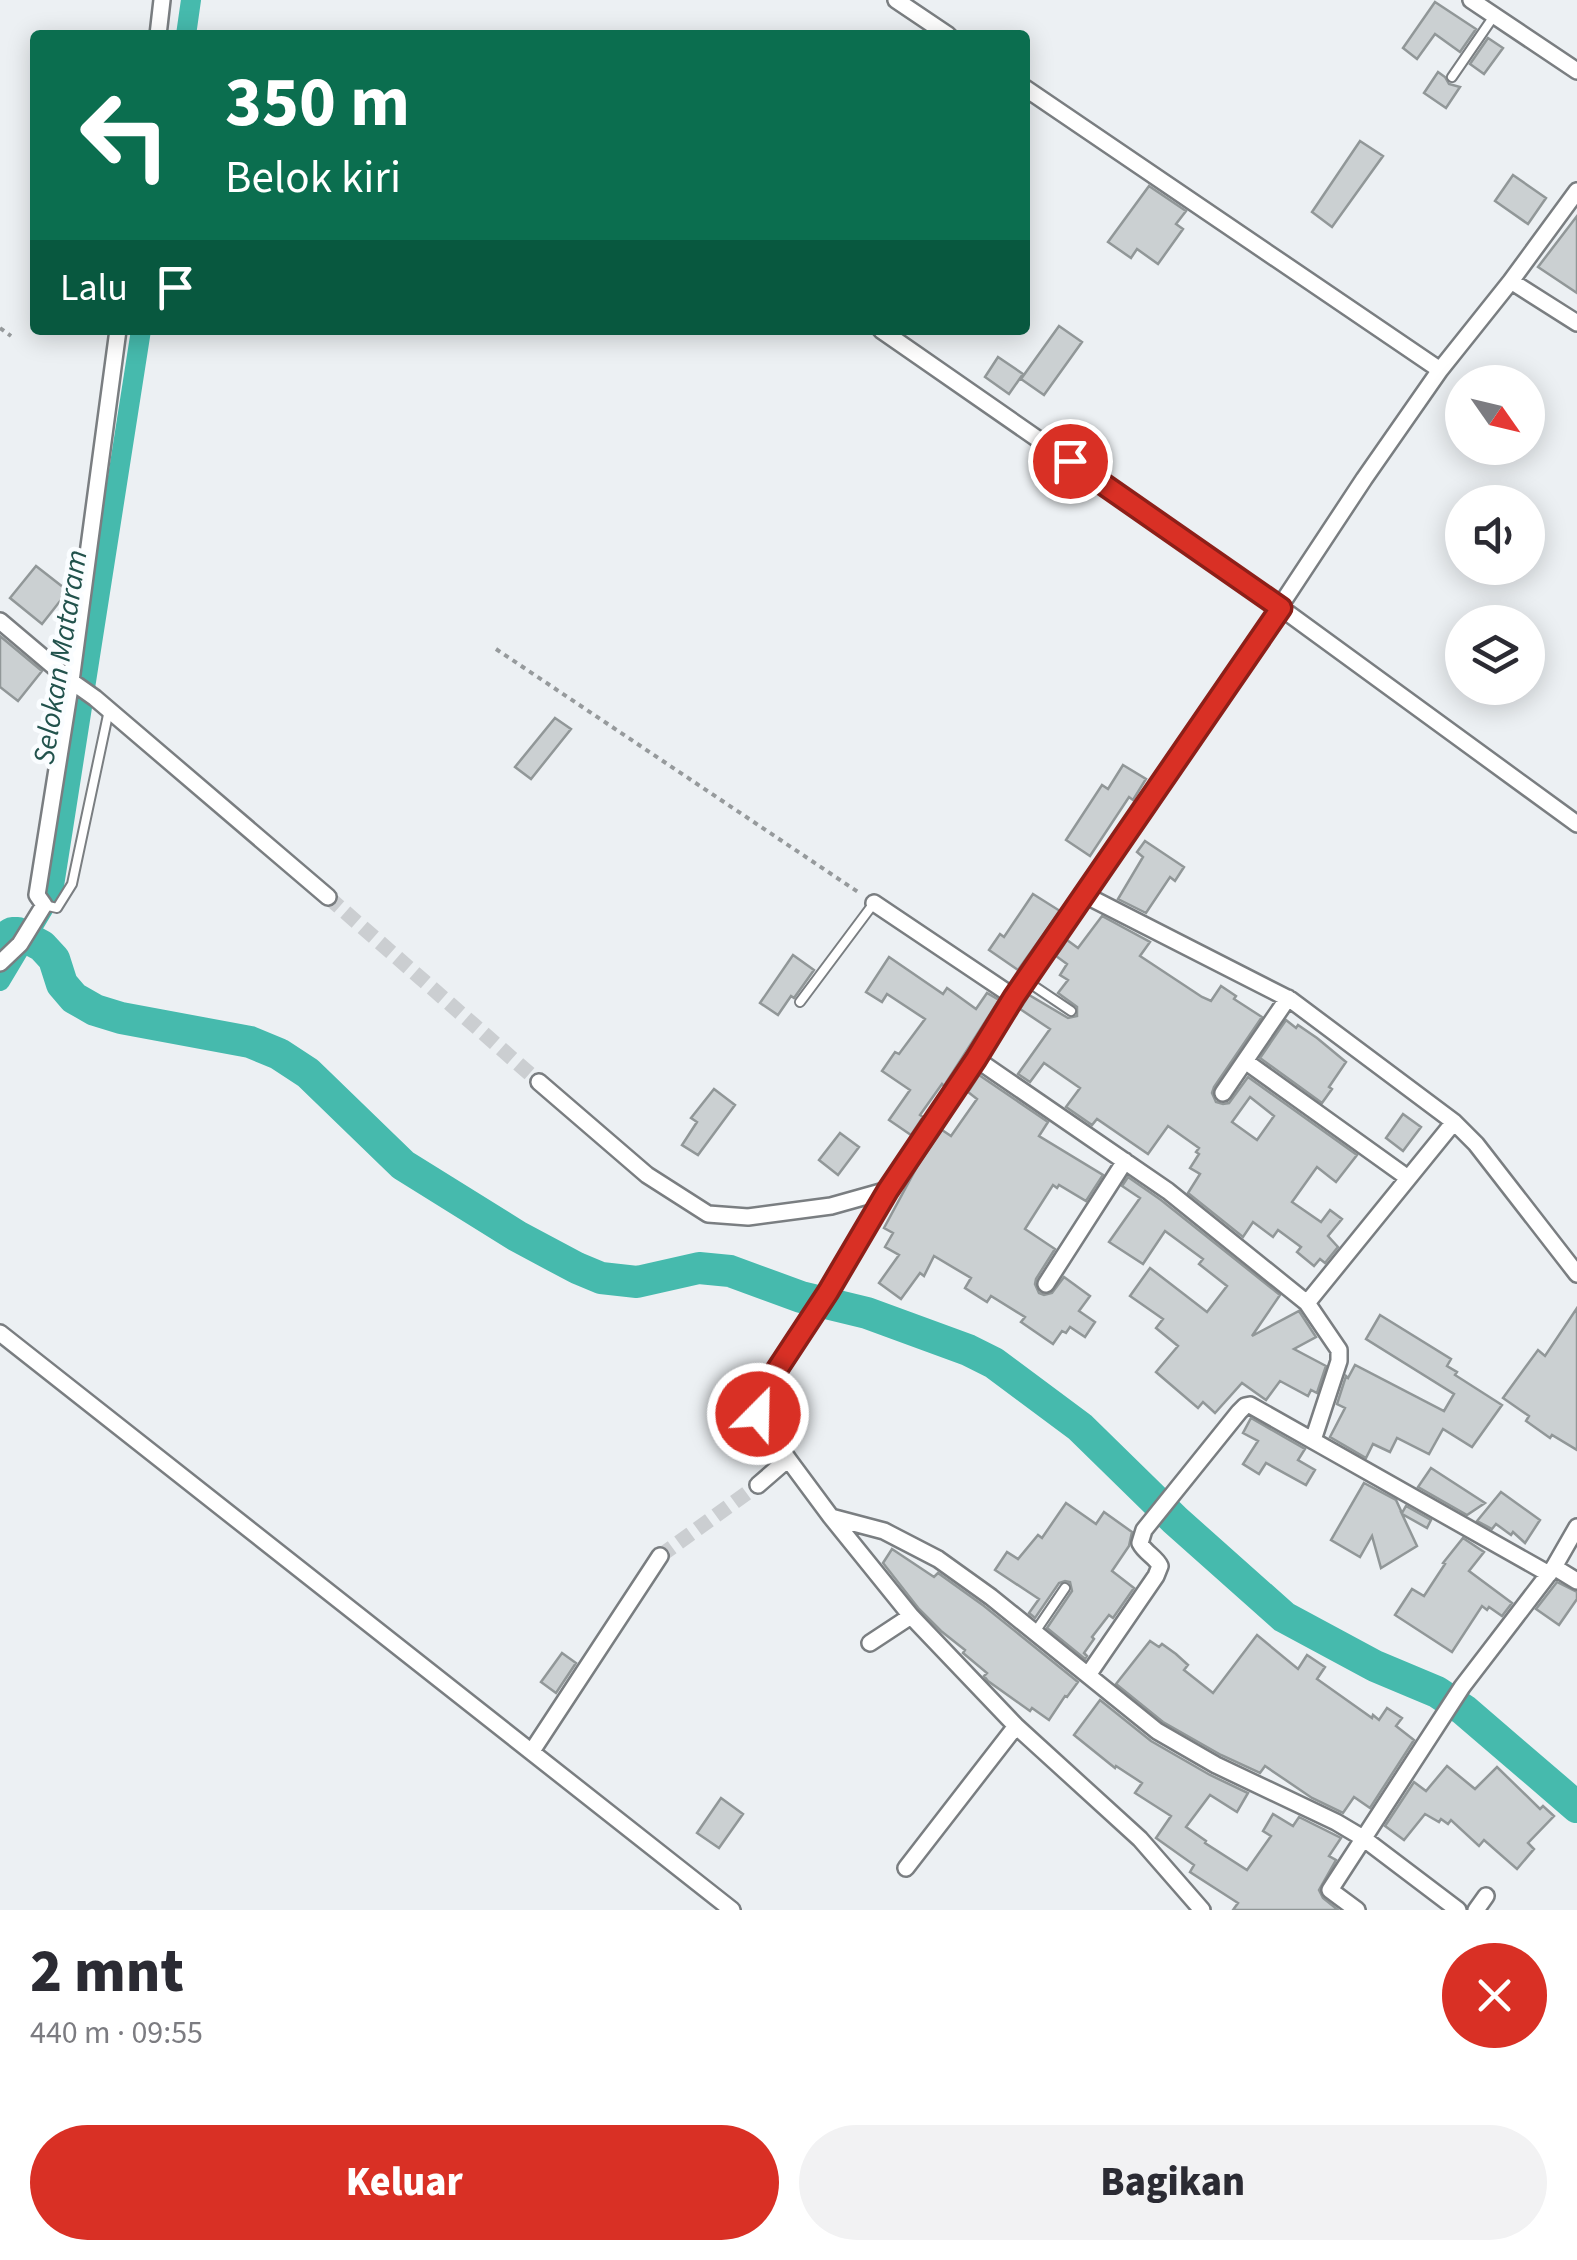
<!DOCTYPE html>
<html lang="id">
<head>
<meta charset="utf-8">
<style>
	:root { --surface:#fff; --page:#f2f2f3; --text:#2b2b33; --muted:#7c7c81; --accent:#d93025 }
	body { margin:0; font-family:"Source Sans 3",sans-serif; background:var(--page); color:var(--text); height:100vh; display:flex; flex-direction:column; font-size:38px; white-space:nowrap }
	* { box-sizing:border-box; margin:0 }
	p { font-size:32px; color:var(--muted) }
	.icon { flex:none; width:55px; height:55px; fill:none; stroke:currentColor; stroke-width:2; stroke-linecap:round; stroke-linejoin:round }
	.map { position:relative; height:1910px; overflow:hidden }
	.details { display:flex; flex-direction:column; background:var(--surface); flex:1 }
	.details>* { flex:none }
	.banner { position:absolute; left:30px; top:30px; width:1000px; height:305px; border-radius:10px; box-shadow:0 5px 25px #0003; background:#0b6e4f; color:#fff; overflow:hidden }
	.needle { width:65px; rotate:124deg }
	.fabs { position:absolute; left:1445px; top:365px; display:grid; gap:20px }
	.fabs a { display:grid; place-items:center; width:100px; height:100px; border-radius:50%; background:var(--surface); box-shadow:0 5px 25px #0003; font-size:50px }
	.pin { position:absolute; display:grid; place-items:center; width:85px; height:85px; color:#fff; margin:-42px; border:5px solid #fff; border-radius:50%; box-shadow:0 2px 10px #0007 }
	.me { position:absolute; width:110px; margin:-55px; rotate:23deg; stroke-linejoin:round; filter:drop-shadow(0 0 8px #0008) }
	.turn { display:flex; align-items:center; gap:35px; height:210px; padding:0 30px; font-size:45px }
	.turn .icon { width:130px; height:130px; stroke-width:2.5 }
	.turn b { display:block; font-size:70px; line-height:85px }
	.then { display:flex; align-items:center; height:95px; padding:0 30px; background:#0003; gap:20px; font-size:38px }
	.round { display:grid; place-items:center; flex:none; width:105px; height:105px; border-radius:52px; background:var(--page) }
	.headline { display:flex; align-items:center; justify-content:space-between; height:170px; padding:0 30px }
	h1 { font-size:60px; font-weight:800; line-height:75px }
	.button { display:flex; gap:20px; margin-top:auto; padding:20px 30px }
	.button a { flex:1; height:115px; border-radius:60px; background:var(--accent); color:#fff; font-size:40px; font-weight:800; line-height:115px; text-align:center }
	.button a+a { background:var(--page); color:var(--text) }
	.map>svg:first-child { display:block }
</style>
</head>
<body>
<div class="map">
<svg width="1577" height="1910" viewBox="0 0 1577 1910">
	<rect width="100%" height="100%" fill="#ecf0f3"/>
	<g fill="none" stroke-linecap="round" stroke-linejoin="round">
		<path stroke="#46baad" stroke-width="20" d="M186 35 191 0
			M0 981 52 894 54 886 141 330"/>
		<path stroke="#46baad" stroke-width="32" d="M0 941 12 933H18L42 946 54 959 62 984 74 998 95 1010 121 1018 250 1042 279 1054 308 1073 403 1165 517 1236 577 1268 601 1278 637 1282 699 1268 730 1271 801 1297 867 1313 968 1350 994 1363 1080 1427 1175 1520 1284 1617 1375 1666 1437 1692 1464 1710 1577 1807"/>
	</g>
	<path fill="#cbd0d2" stroke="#919798" stroke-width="2.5" fill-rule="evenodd" d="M1435 2 1476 29 1460 52 1435 34 1417 59 1403 48Z
		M1488 38 1503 48 1484 74 1470 64Z
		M1438 72 1445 77 1449 84 1460 87 1446 108 1424 93Z
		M1360 141 1383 156 1332 227 1312 212Z
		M1513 175 1546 198 1528 224 1495 201Z
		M1149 186 1186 211 1176 224 1183 229 1158 264 1137 249 1131 258 1108 242Z
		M1577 216V293L1538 267Z
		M1059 326 1082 342 1044 395 1021 379Z
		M998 357 1023 374 1009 394 985 377Z
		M36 566 68 591 42 624 10 598Z
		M0 636 42 671 18 701 0 687Z
		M555 718 571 729 531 779 515 767Z
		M1123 765 1146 779 1133 800 1129 797 1090 856 1066 840 1102 785 1108 789Z
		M1145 841 1184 867 1175 881 1170 877 1146 913 1118 899 1143 857 1137 852Z
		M1033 894 1060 911 1018 970 989 950 1000 934 1004 937Z
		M1102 916 1150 942 1140 956 1202 997 1211 1001 1221 986 1236 996 1234 999 1262 1017 1214 1087 1212 1093 1216 1102 1223 1104 1229 1103 1248 1077 1357 1155 1336 1182 1317 1167 1292 1202 1321 1222 1330 1210 1342 1219 1328 1236 1338 1247 1325 1263 1320 1259 1314 1266 1297 1252 1301 1247 1278 1230 1273 1237 1253 1222 1243 1237 1188 1193 1200 1174 1190 1168 1199 1154 1196 1152 1199 1148 1168 1126 1148 1154 1097 1119 1092 1125 1066 1107 1080 1088 1044 1063 1030 1082 1018 1074 1050 1029 1020 1009 1029 995 1068 1018 1077 1016V1007L1058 993 1068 980 1060 975 1067 964 1056 956 1067 940 1078 948ZM1250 1097 1274 1116 1257 1140 1232 1122Z
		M793 955 814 970 794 998 791 996 778 1015 760 1003Z
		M889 957 943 994 947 988 976 1009 987 993 999 1000 944 1086 942 1084 920 1115 923 1117 911 1135 889 1120 910 1090 882 1071 895 1052 899 1054 925 1019 887 994 882 1002 866 992Z
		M1286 1020 1296 1028 1298 1025 1317 1038 1346 1062 1329 1087 1332 1089 1322 1103 1260 1058Z
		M979 1075 1048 1122 1039 1136 1103 1175 1086 1201 1059 1185 1057 1188 1053 1185 1025 1229 1055 1249 1036 1279 1035 1284 1039 1293 1044 1295 1052 1293 1064 1277 1090 1296 1079 1311 1095 1322 1085 1337 1070 1327 1066 1333 1062 1331 1053 1344 1021 1322 1025 1317 991 1296 987 1302 965 1288 971 1278 934 1256 924 1276 920 1273 901 1299 879 1283 899 1255 885 1247 893 1233 884 1228 918 1165 942 1130 951 1136 977 1099 968 1092Z
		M714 1089 735 1105 698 1155 682 1145 697 1122 691 1118Z
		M1403 1114 1421 1127 1403 1151 1386 1138Z
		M840 1133 859 1147 838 1175 819 1160Z
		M1128 1177 1161 1200 1280 1295 1252 1336 1299 1311 1316 1337 1294 1349 1326 1366 1317 1393 1311 1390 1308 1396 1280 1381 1266 1400 1242 1383 1215 1413 1203 1402 1198 1408 1156 1372 1178 1346 1156 1328 1163 1319 1130 1296 1150 1268 1207 1312 1227 1286 1199 1264 1203 1259 1165 1231 1143 1264 1109 1242 1140 1198 1122 1186Z
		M1577 1308V1450L1552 1435 1550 1438 1526 1421 1529 1416 1503 1398 1538 1350 1545 1356Z
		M1380 1315 1451 1359 1447 1366 1457 1372 1455 1375 1502 1405 1472 1447 1443 1429 1429 1454 1397 1438 1390 1452 1373 1444 1366 1458 1330 1437 1345 1408 1337 1404 1346 1376 1348 1378 1355 1365 1444 1411 1454 1394 1366 1339Z
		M1251 1418 1305 1449 1298 1460 1315 1470 1306 1485 1266 1463 1259 1474 1243 1464 1258 1441 1243 1433Z
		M1431 1468 1485 1503 1467 1515 1418 1487Z
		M1364 1483 1396 1500 1402 1513 1406 1506 1431 1520 1427 1528 1402 1514 1417 1546 1381 1568 1372 1536 1360 1557 1331 1540Z
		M1501 1492 1540 1520 1525 1543 1513 1532 1511 1535 1496 1524 1492 1529 1477 1521Z
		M1066 1503 1096 1524 1104 1512 1132 1532 1129 1546 1112 1571 1134 1588 1113 1618 1109 1615 1092 1637 1094 1639 1084 1653 1087 1656 1085 1659 1047 1628 1072 1591 1070 1582 1065 1581 1059 1583 1035 1618 1029 1613 1039 1599 995 1570 1007 1552 1018 1559 1038 1535 1042 1538Z
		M1463 1538 1484 1552 1469 1571 1512 1603 1502 1616 1489 1607 1487 1610 1482 1606 1452 1652 1395 1615 1412 1589 1424 1596 1445 1564 1443 1563Z
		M892 1549 934 1577 938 1573 984 1606 1078 1682 1067 1697 1065 1696 1049 1720 1032 1708 1030 1711 988 1681 984 1676 987 1673 963 1653 965 1650 941 1631 919 1609 883 1563Z
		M1557 1582 1577 1592V1599L1559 1625 1536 1609Z
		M1257 1635 1298 1669 1307 1655 1325 1667 1317 1679 1372 1718 1373 1715 1379 1720 1387 1708 1402 1718 1396 1726 1414 1740 1370 1808 1354 1797 1343 1813 1312 1798 1265 1766 1260 1773 1221 1755 1163 1722 1116 1684 1150 1641 1159 1647 1162 1644 1176 1654 1188 1665 1184 1670 1213 1693Z
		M562 1653 576 1663 556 1693 541 1682Z
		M1100 1700 1151 1741 1210 1775 1248 1793 1237 1812 1210 1795 1186 1827 1206 1841 1205 1843 1247 1870 1271 1836 1263 1831 1273 1814 1293 1826 1299 1817 1341 1838 1329 1856 1336 1860 1319 1890 1323 1898 1338 1910H1233L1238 1903 1190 1872 1194 1865 1156 1838 1171 1816 1135 1793 1142 1783 1116 1766 1115 1768 1074 1735Z
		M1447 1766 1475 1789 1497 1767 1540 1809 1543 1806 1554 1816 1528 1843 1534 1849 1517 1869 1484 1840 1479 1846 1451 1820 1448 1824 1441 1819 1439 1822 1425 1814 1404 1840 1385 1826 1414 1782 1426 1791Z
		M721 1798 743 1814 719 1848 697 1833Z"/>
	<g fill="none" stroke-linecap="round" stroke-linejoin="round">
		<path stroke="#cbced1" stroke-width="15" stroke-dasharray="15 8" stroke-linecap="butt" d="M328 897 539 1082
			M660 1556 758 1485"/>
		<defs>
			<path id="service" d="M1452 77 1494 16
				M44 905 57 908 72 884 109 710
				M1025 980 1071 1011
				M800 1002 874 903
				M1035 1632 1065 1588"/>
			<path id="minor" d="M896 0 948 35
				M1471 0 1577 71
				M158 35 162 0
				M1025 88 1440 370
				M1511 281 1577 323
				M881 330 1281 608 1577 824
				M0 621 71 681 95 698 328 897
				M1085 895 1291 1000 1454 1122 1476 1144 1577 1274
				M874 903 1014 997
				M0 963 20 944 44 905 37 895 71 681 118 330
				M976 1059 1168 1191 1307 1303 1339 1350V1361L1313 1440
				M1245 1061 1408 1178
				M539 1082 647 1175 708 1214 748 1217 831 1206 888 1190
				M1223 1093 1288 998
				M1046 1284 1125 1161
				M1307 1303 1454 1122
				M0 1333 732 1910
				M788 1459 758 1415 759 1397 828 1292 888 1190 976 1059 1014 997 1199 729 1364 479 1440 370 1511 281 1577 191
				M758 1485 788 1459 831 1517 884 1531 938 1559 991 1597 1157 1731 1216 1765 1336 1822 1363 1838 1458 1910
				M831 1517 911 1616 1016 1726 1140 1839 1202 1910
				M1554 1567 1577 1581
				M870 1643 911 1616
				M1088 1675 1156 1576 1160 1566C1156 1557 1145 1553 1140 1543L1144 1530 1239 1412 1245 1406 1250 1405 1549 1574
				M532 1751 660 1556
				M906 1868 1016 1726
				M1357 1910 1330 1890 1462 1687 1554 1567 1577 1527
				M1476 1910 1486 1896"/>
		</defs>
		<use href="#service" stroke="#7a7e81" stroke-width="12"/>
		<use href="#minor" stroke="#7a7e81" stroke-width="20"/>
		<path stroke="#969a9c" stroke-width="4" stroke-dasharray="5 5" stroke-linecap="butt" d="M0 328 11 336
			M496 649 861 894"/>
		<use href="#service" stroke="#fff" stroke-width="8"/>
		<use href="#minor" stroke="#fff" stroke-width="15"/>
	</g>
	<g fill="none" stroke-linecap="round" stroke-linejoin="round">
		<defs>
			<path id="route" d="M758 1414 759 1397 828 1292 888 1190 976 1059 1014 997 1281 608 1070 461"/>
		</defs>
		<use href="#route" stroke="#8d1f18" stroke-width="25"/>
		<use href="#route" stroke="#d93025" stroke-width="18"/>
	</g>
	<g text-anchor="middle" stroke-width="9" stroke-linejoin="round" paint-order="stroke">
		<g font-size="30" font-style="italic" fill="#21524c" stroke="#fafdff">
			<text transform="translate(60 657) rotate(-81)" y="10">Selokan Mataram</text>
		</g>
	</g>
</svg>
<div class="fabs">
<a><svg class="needle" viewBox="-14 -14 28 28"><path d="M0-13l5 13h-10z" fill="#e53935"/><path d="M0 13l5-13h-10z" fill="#7c7c81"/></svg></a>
<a><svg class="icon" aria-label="sound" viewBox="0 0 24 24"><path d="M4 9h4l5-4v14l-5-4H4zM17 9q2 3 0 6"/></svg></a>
<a><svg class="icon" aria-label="layers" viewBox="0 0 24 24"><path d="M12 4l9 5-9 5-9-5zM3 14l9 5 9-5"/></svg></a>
</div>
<div class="pin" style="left:1070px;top:461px;background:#d93025"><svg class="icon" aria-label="arrive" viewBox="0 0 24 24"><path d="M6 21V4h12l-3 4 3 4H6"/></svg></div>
<svg class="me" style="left:758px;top:1414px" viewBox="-20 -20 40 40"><circle r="17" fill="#d93025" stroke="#fff" stroke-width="3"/><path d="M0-11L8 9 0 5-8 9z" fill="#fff"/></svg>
<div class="banner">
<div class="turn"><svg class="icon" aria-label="left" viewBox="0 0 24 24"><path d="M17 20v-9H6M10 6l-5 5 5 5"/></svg><div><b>350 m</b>Belok kiri</div></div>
<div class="then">Lalu<svg class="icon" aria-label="arrive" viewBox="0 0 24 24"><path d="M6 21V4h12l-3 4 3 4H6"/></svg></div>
</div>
</div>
<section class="details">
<div class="headline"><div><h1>2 mnt</h1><p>440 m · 09:55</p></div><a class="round" style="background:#d93025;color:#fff"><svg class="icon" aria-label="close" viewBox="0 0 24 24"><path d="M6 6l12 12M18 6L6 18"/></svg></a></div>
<div class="button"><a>Keluar</a><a>Bagikan</a></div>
</section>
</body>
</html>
